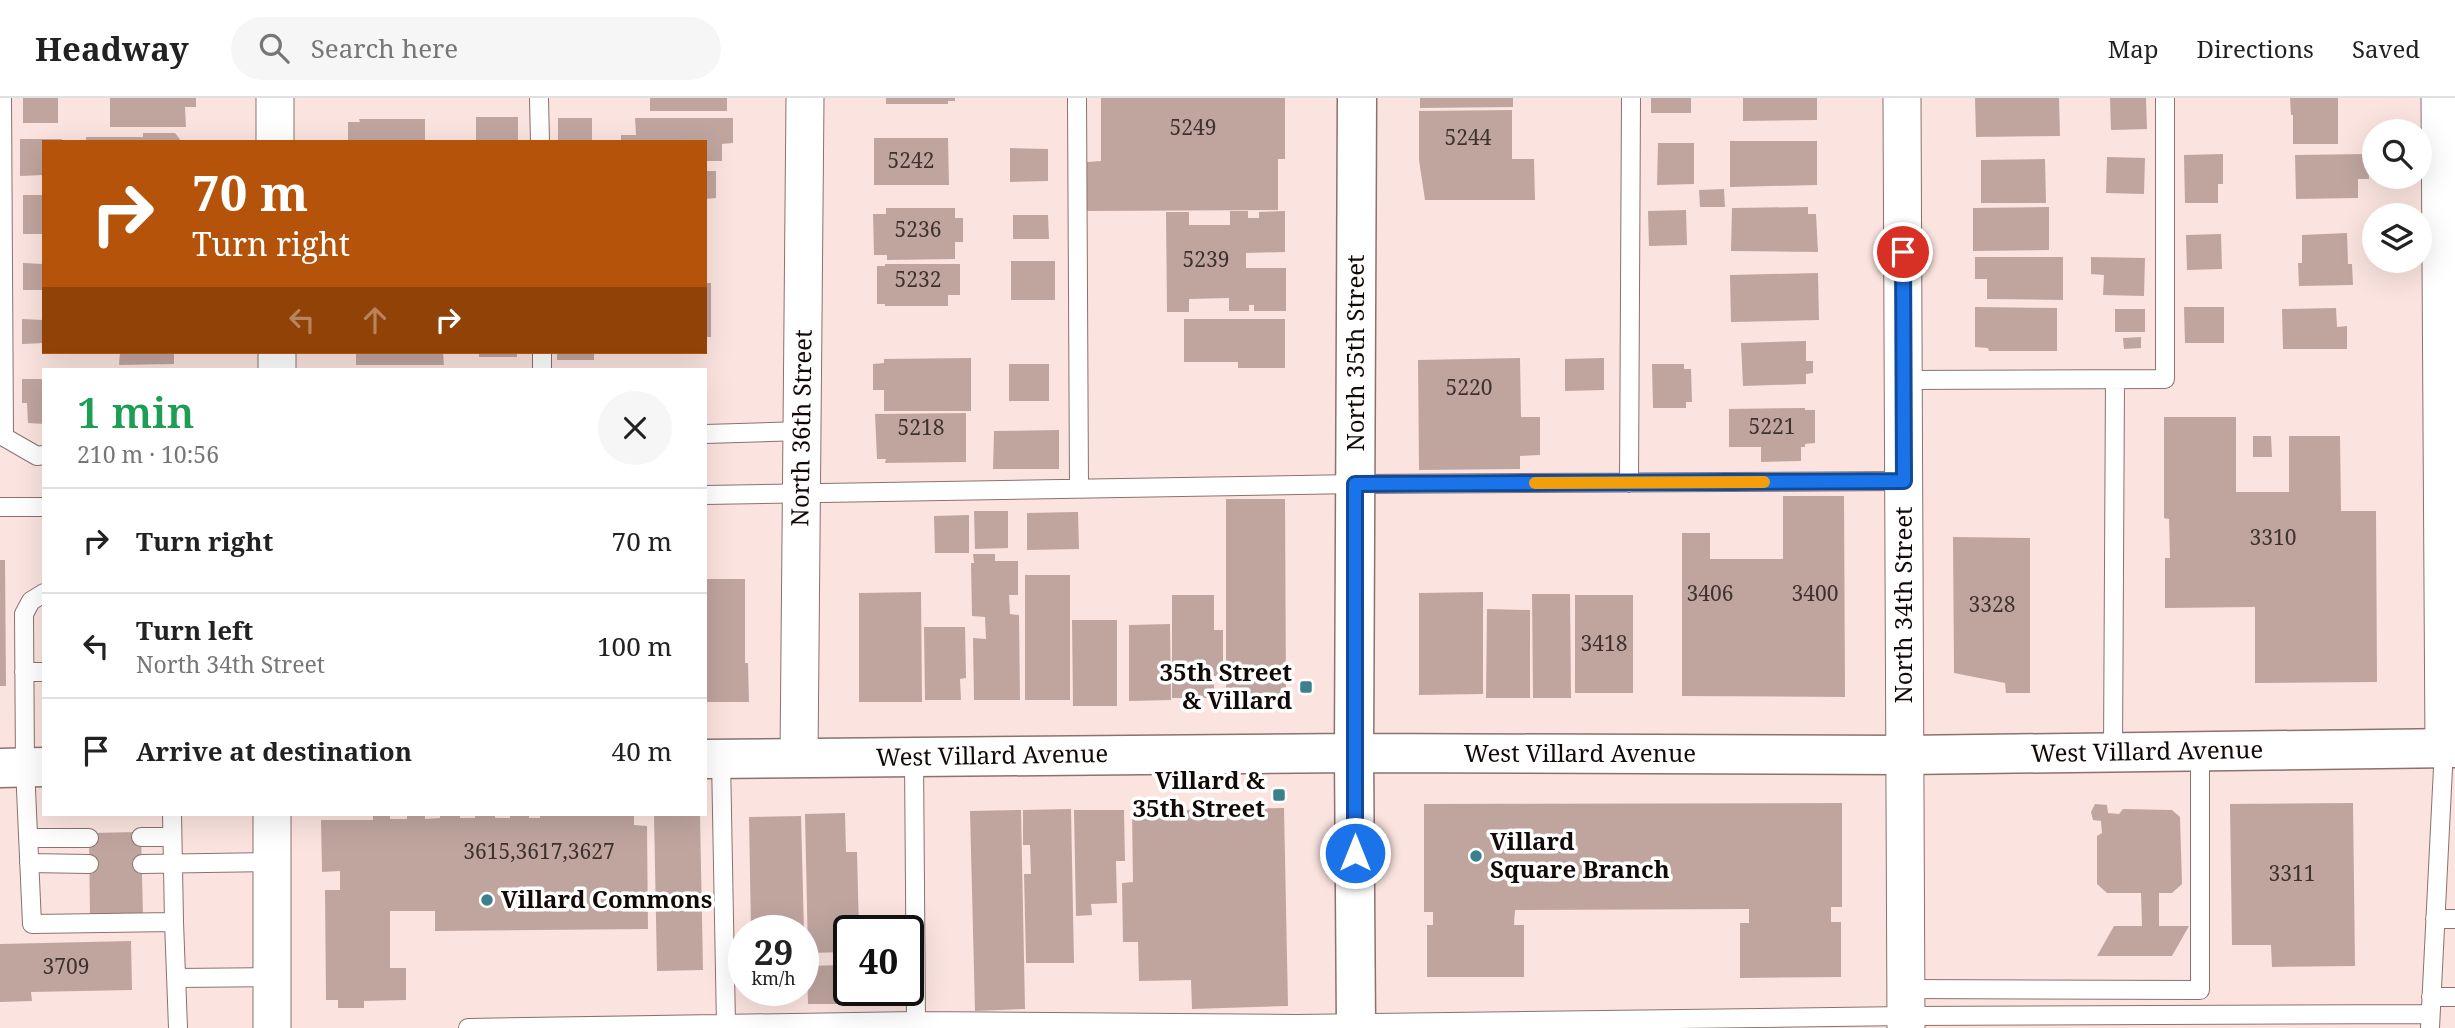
<!DOCTYPE html>
<html lang="en">
<head>
<meta charset="utf-8">
<style>
	:root { --surface:#fff; --page:#f6f6f6; --text:#222; --muted:#767676; --line:#e0e0e0 }
	body { margin:0; font-family:"Noto Serif",serif; background:var(--page); color:var(--text); height:100vh; display:flex; flex-direction:column; font-size:26px; white-space:nowrap }
	* { box-sizing:border-box; margin:0 }
	p { font-size:23px; color:var(--muted) }
	.icon { flex:none; width:38px; height:38px; fill:none; stroke:currentColor; stroke-width:2; stroke-linecap:round; stroke-linejoin:round }
	.map { position:relative; flex:1; overflow:hidden }
	.sheet { position:absolute; left:42px; top:270px; width:665px; height:448px; display:flex; flex-direction:column; background:var(--surface); border-radius:0px; box-shadow:0 7px 28px #0002 }
	.sheet>* { flex:none }
	.guide { position:absolute; left:42px; top:42px; width:665px; height:214px; border-radius:0px; box-shadow:0 7px 28px #0002; background:#b45309; color:#fff; overflow:hidden }
	.fabs { position:absolute; left:2362px; top:21px; display:grid; gap:14px }
	.fabs a { display:grid; place-items:center; width:70px; height:70px; border-radius:50%; background:var(--surface); box-shadow:0 7px 28px #0002; font-size:35px }
	.speed { position:absolute; left:728px; top:817px; display:flex; gap:14px; font-size:35px; font-weight:700; text-align:center }
	.speed>* { display:grid; place-content:center; width:91px; height:91px; border-radius:50%; background:var(--surface); box-shadow:0 7px 28px #0002; line-height:1 }
	.speed small { font-size:18px; font-weight:400 }
	.speed .limit { border:4px solid #111; border-radius:10px; background:#fff; color:#111 }
	.pin { position:absolute; display:grid; place-items:center; width:60px; height:60px; color:#fff; margin:-30px; border:4px solid #fff; border-radius:50%; box-shadow:0 2px 7px #0007 }
	.me { position:absolute; width:77px; margin:-38px; rotate:0deg; stroke-linejoin:round; filter:drop-shadow(0 0 5px #0008) }
	.turn { display:flex; align-items:center; gap:24px; height:147px; padding:0 35px; font-size:32px }
	.turn .icon { width:91px; height:91px; stroke-width:2.5 }
	.turn b { display:block; font-size:49px; line-height:60px }
	.lanes { display:flex; align-items:center; height:66px; padding:0 35px; background:#0003; justify-content:center; gap:35px; direction:ltr }
	.lanes .off { opacity:.35 }
	.round { display:grid; place-items:center; flex:none; width:74px; height:74px; border-radius:37px; background:var(--page) }
	.overview { display:flex; align-items:center; justify-content:space-between; height:119px; padding:0 35px }
	h1 { font-size:42px; font-weight:600; line-height:52px; color:#1e9e55 }
	ul { padding:0; list-style:none }
	li { display:flex; align-items:center; gap:21px; height:105px; padding:0 35px; border-top:2px solid var(--line) }
	li div { flex:1 }
	li b { display:block; font-size:26px }
	li em { font-style:normal }
	header { display:flex; align-items:center; gap:42px; box-sizing:border-box; height:98px; padding:0 35px; background:var(--surface); border-bottom:2px solid var(--line) }
	header strong { font-size:33px }
	nav { display:flex; gap:38px; margin-inline-start:auto; font-size:24px }
	.search { width:490px; height:63px; background:var(--page); display:flex; align-items:center; gap:18px; box-sizing:border-box; padding:0 24px; border-radius:38px; color:var(--muted); font-size:26px }
	.map>svg:first-child { display:block }
</style>
</head>
<body>
<header>
<strong>Headway</strong>
<div class="search"><svg class="icon" aria-label="search" viewBox="0 0 24 24"><circle cx="10" cy="10" r="6"/><path d="M15 15l6 6"/></svg>Search here</div>
<nav><a>Map</a><a>Directions</a><a>Saved</a></nav>
</header>
<div class="map">
<svg width="2455" height="930" viewBox="0 0 2455 930">
	<rect width="100%" height="100%" fill="#fbe4df"/>
	<path fill="#c0a59f" d="M23 0H58V25H23Z
		M110 0H196V9H185L186 29H110Z
		M650 0H727V13H650Z
		M886 0H955V3H948V6H886Z
		M1101 0H1285V61H1278V112L1087 113V64L1101 63Z
		M1420 0H1513V9L1420 10Z
		M1651 0H1691V15H1651Z
		M1743 0H1817V22L1743 23Z
		M1975 0H2059L2060 38 1976 39Z
		M2110 0H2146L2147 31 2111 32Z
		M2290 0H2338V46H2293V17H2291Z
		M1512 12V61H1534L1535 102H1425L1419 62V13Z
		M476 19H518V44H476Z
		M558 20H592V44H558Z
		M635 20H733V45L722 46V63H705V44H621V37H636Z
		M359 21H425V44H348V24H360Z
		M143 35H175L182 44H86V39H143Z
		M874 40H948L949 87H874Z
		M20 41H62V44H44V77L20 78Z
		M1730 43H1817V87L1730 89Z
		M1658 45H1694V86L1657 87Z
		M1010 50 1048 51V83L1010 84Z
		M2223 56V86H2218V105H2185L2184 57Z
		M2368 56 2369 81H2358V100L2296 101 2295 57Z
		M2107 59 2145 60 2144 96 2106 95Z
		M2045 61 2046 105H1981V62Z
		M705 73H716V100L705 101Z
		M1724 91 1725 109H1700L1699 92Z
		M23 97H44V136H23Z
		M1808 109V116H1816L1818 154 1731 153 1732 110Z
		M2049 109V152L1973 153V110Z
		M886 110H955V120H963V144H955V161L887 162V157H874L873 116H886Z
		M1686 112 1687 147 1649 148 1648 113Z
		M1230 113H1248V120H1259V114L1285 113V154L1246 155V170H1286V213H1254V207H1249V213H1229V200L1189 201V214H1167L1166 114H1189V127H1230Z
		M1013 117H1048L1049 141H1013Z
		M2347 135 2348 166H2352L2353 187 2299 188 2298 165H2302V137Z
		M2221 136 2222 171 2187 172 2186 137Z
		M1975 159H2063V202L1987 201V181H1975Z
		M2091 159 2145 160 2144 198 2103 197 2104 177 2091 176Z
		M1011 163H1055V202H1011Z
		M23 165 44 166V192H23Z
		M885 166H960V197H948V208H885V206H877V168H885Z
		M1818 175 1819 222 1731 224 1730 177Z
		M705 185H711V239H705Z
		M1975 209 2057 210V253H1989L1988 250 1975 249Z
		M2184 209H2224V245H2185Z
		M2336 210 2337 229 2347 228V251H2283L2282 211Z
		M2115 211H2145V234H2115Z
		M22 221 44 222V245L22 246Z
		M1184 221H1285V270H1238V264H1184Z
		M2141 239V250L2124 251 2123 240Z
		M1806 243V263H1813V275L1806 276V286L1743 288 1741 245Z
		M120 254H174V266L119 267Z
		M356 254H443L444 267H356Z
		M479 254H517V259H479Z
		M557 254H594V262H557Z
		M971 260V313H884V292H873V266L884 265V261Z
		M1520 260 1521 319H1540V357L1520 358V371L1419 372 1418 262Z
		M1604 260V292L1565 293V261Z
		M1009 266H1049V303H1009Z
		M1652 266H1684V271H1691L1692 304H1686V310H1653Z
		M22 281H44V326L28 325 27 305H22Z
		M1805 310V312H1815V345L1805 346V349H1801V363L1761 364V349H1729V311Z
		M966 315V364L885 365 886 361H877L875 316Z
		M2164 319H2236V394H2289V338H2340L2341 413H2376L2377 584 2255 585V509L2165 510V460H2170L2169 421 2164 420Z
		M1059 332V371H993L994 333Z
		M2253 338H2271L2272 359H2253Z
		M1783 398H1844L1845 599 1682 598V435H1710V461H1783Z
		M1226 401H1285L1286 599 1226 598Z
		M974 413H1008V450L975 451Z
		M1075 414H1078L1079 451 1027 452V415Z
		M969 417V455H935L934 418Z
		M1953 439 2030 440V595H2006L2005 585 1954 575Z
		M973 456H995V463H1018V497H1009L1010 516 1019 517 1020 602H974L973 540 986 541 985 519 972 518 971 465H974Z
		M0 462H5L6 588H0Z
		M1025 477H1070V602H1025Z
		M705 481H745V565H748L749 604H705Z
		M921 494 922 604H859V495Z
		M1483 494V596L1419 597V495Z
		M1532 496H1570L1571 600H1533Z
		M1172 497H1214V532H1223V578H1214V600H1172Z
		M1575 497H1633V595H1575Z
		M1487 511 1530 512V600H1486Z
		M1072 522H1117V608H1073Z
		M1170 526 1171 602 1129 603V527Z
		M924 529H965L966 580 960 581 961 602H925Z
		M1842 705V809H1831V824H1841V879L1740 880V825H1749V811L1515 812 1514 827H1524V879H1427V827H1433V814H1424V706Z
		M2353 705 2355 868 2272 869 2271 847H2232L2230 706Z
		M2095 706 2107 707 2108 715 2119 716 2123 711 2172 712 2180 719 2182 786 2172 795H2159V828H2189L2172 858H2097L2114 828H2142L2141 795H2107L2097 786V738L2102 735 2101 723 2093 722 2091 714Z
		M1284 710 1288 908 1192 911 1191 882 1139 883 1138 844H1123L1122 785 1133 784 1132 713Z
		M1071 711 1074 865H1026L1024 776H1031L1030 747H1023V712Z
		M1021 712 1025 911 975 913 970 713Z
		M1074 712H1124L1125 763H1116L1117 805 1091 806 1092 817 1076 818Z
		M845 715 846 754H857L859 833H849V854L808 855 805 716Z
		M390 716V721H407V717H425V721L440 720V716H460V720H475V716H495V720H510V716H529V720H540V716H634V727L647 728 648 831 435 833V813H390V870H406V902L364 903V910H338V902H326L325 792H340V773L322 774 321 722H373V717Z
		M654 717H700L703 872 657 873Z
		M801 718 804 833H751L749 719Z
		M141 734 143 819 90 821 89 735Z
		M131 843 132 892 31 894 32 903 0 904V846Z
		M842 867 843 906H808L807 868Z"/>
	<g fill="none" stroke-linecap="round" stroke-linejoin="round">
		<defs>
			<path id="service" d="M2 0 4 339 37 358 44 357
				M539 0 540 44
				M1077 0 1079 390
				M542 254V271
				M1903 282 2165 281V0
				M705 336 802 333
				M1629 385 1631 0
				M705 397 1355 386 1904 383
				M0 409H44
				M44 495 31 503 24 516 25 669 32 826 174 824 178 930
				M24 574H44
				M2113 654 2115 282
				M914 659 916 923
				M721 661 726 927
				M172 716 174 824
				M141 739H172
				M28 740H89
				M29 765 89 766
				M142 766 272 764
				M2435 821H2455
				M176 880 272 879
				M1906 891 2200 892V653
				M2431 899H2455
				M468 930 916 923 1296 926 1906 918 2430 916
				M2430 930 2444 650"/>
			<path id="minor" d="M275 0V44
				M1902 0 1906 930
				M2440 0 2444 650
				M277 254V271
				M799 660 805 0
				M272 930V716"/>
			<path id="tertiary" d="M705 661 1354 655 1905 657 2455 650
				M0 670 44 669
				M1356 930 1354 655 1357 0"/>
		</defs>
		<use href="#service" stroke="#8b726c" stroke-width="20"/>
		<use href="#minor" stroke="#8b726c" stroke-width="39"/>
		<use href="#tertiary" stroke="#8b726c" stroke-width="41"/>
		<use href="#service" stroke="#fff" stroke-width="18"/>
		<use href="#minor" stroke="#fff" stroke-width="37"/>
		<use href="#tertiary" stroke="#fff" stroke-width="38"/>
	</g>
	<g fill="none" stroke-linecap="round" stroke-linejoin="round">
		<defs>
			<path id="route" d="M1355 755V386L1904 383 1903 154"/>
		</defs>
		<use href="#route" stroke="#114b97" stroke-width="18"/>
		<use href="#route" stroke="#1a73e8" stroke-width="12"/>
		<path stroke="#f59e0b" stroke-width="12" d="M1535 385 1764 384"/>
	</g>
	<g fill="#3b808d" stroke="#fff" stroke-width="2.5">
		<rect x="1299" y="582" width="14" height="14" rx="3.5"/>
		<rect x="1272" y="690" width="14" height="14" rx="3.5"/>
		<circle cx="1476" cy="758" r="7"/>
		<circle cx="487" cy="802" r="7"/>
	</g>
	<g text-anchor="middle" stroke-width="7" stroke-linejoin="round" paint-order="stroke">
		<g font-size="21" fill="#3e312e">
			<text x="1193" y="37">5249</text>
			<text x="1468" y="47">5244</text>
			<text x="911" y="70">5242</text>
			<text x="918" y="139">5236</text>
			<text x="1206" y="169">5239</text>
			<text x="918" y="189">5232</text>
			<text x="1469" y="297">5220</text>
			<text x="1772" y="336">5221</text>
			<text x="921" y="337">5218</text>
			<text x="2273" y="447">3310</text>
			<text x="1710" y="503">3406</text>
			<text x="1815" y="503">3400</text>
			<text x="1992" y="514">3328</text>
			<text x="1604" y="553">3418</text>
			<text x="539" y="761">3615,3617,3627</text>
			<text x="2292" y="783">3311</text>
			<text x="66" y="876">3709</text>
		</g>
		<g font-size="24" fill="#130a08" stroke="#fff">
			<text transform="translate(1356 255) rotate(-90)" y="8">North 35th Street</text>
			<text transform="translate(802 330) rotate(-89)" y="8">North 36th Street</text>
			<text transform="translate(1904 507) rotate(-90)" y="8">North 34th Street</text>
			<text transform="translate(2147 654) rotate(-1)" y="8">West Villard Avenue</text>
			<text x="1580" y="664">West Villard Avenue</text>
			<text transform="translate(992 658) rotate(-1)" y="8">West Villard Avenue</text>
		</g>
		<g font-size="24" font-weight="bold" fill="#130a08" stroke="#fff" text-anchor="end">
			<text x="1292" y="583">35th Street<tspan x="1292" dy="28">&amp; Villard</tspan></text>
			<text x="1265" y="691">Villard &amp;<tspan x="1265" dy="28">35th Street</tspan></text>
			<text x="1490" y="752" text-anchor="start">Villard<tspan x="1490" dy="28">Square Branch</tspan></text>
			<text x="501" y="810" text-anchor="start">Villard Commons</text>
		</g>
	</g>
</svg>
<div class="fabs">
<a><svg class="icon" aria-label="search" viewBox="0 0 24 24"><circle cx="10" cy="10" r="6"/><path d="M15 15l6 6"/></svg></a>
<a><svg class="icon" aria-label="layers" viewBox="0 0 24 24"><path d="M12 4l9 5-9 5-9-5zM3 14l9 5 9-5"/></svg></a>
</div>
<div class="speed"><div>29<small>km/h</small></div><div class="limit">40</div></div>
<div class="pin" style="left:1903px;top:154px;background:#d93025"><svg class="icon" aria-label="arrive" viewBox="0 0 24 24"><path d="M6 21V4h12l-3 4 3 4H6"/></svg></div>
<svg class="me" style="left:1355px;top:755px" viewBox="-20 -20 40 40"><circle r="17" fill="#1a73e8" stroke="#fff" stroke-width="3"/><path d="M0-11L8 9 0 5-8 9z" fill="#fff"/></svg>
<div class="guide">
<div class="turn"><svg class="icon" aria-label="right" viewBox="0 0 24 24"><path d="M7 20v-9h11M14 6l5 5-5 5"/></svg><div><b>70 m</b>Turn right</div></div>
<div class="lanes"><svg class="icon off" aria-label="left" viewBox="0 0 24 24"><path d="M17 20v-9H6M10 6l-5 5 5 5"/></svg><svg class="icon off" aria-label="ahead" viewBox="0 0 24 24"><path d="M12 20V5M6 11l6-6 6 6"/></svg><svg class="icon" aria-label="right" viewBox="0 0 24 24"><path d="M7 20v-9h11M14 6l5 5-5 5"/></svg></div>
</div>
<section class="sheet">
<div class="overview"><div><h1>1 min</h1><p>210 m · 10:56</p></div><a class="round"><svg class="icon" aria-label="close" viewBox="0 0 24 24"><path d="M6 6l12 12M18 6L6 18"/></svg></a></div>
<ul>
<li><svg class="icon" aria-label="right" viewBox="0 0 24 24"><path d="M7 20v-9h11M14 6l5 5-5 5"/></svg><div><b>Turn right</b></div><em>70 m</em></li>
<li><svg class="icon" aria-label="left" viewBox="0 0 24 24"><path d="M17 20v-9H6M10 6l-5 5 5 5"/></svg><div><b>Turn left</b><p>North 34th Street</p></div><em>100 m</em></li>
<li><svg class="icon" aria-label="arrive" viewBox="0 0 24 24"><path d="M6 21V4h12l-3 4 3 4H6"/></svg><div><b>Arrive at destination</b></div><em>40 m</em></li>
</ul>
</section>
</div>
</body>
</html>
